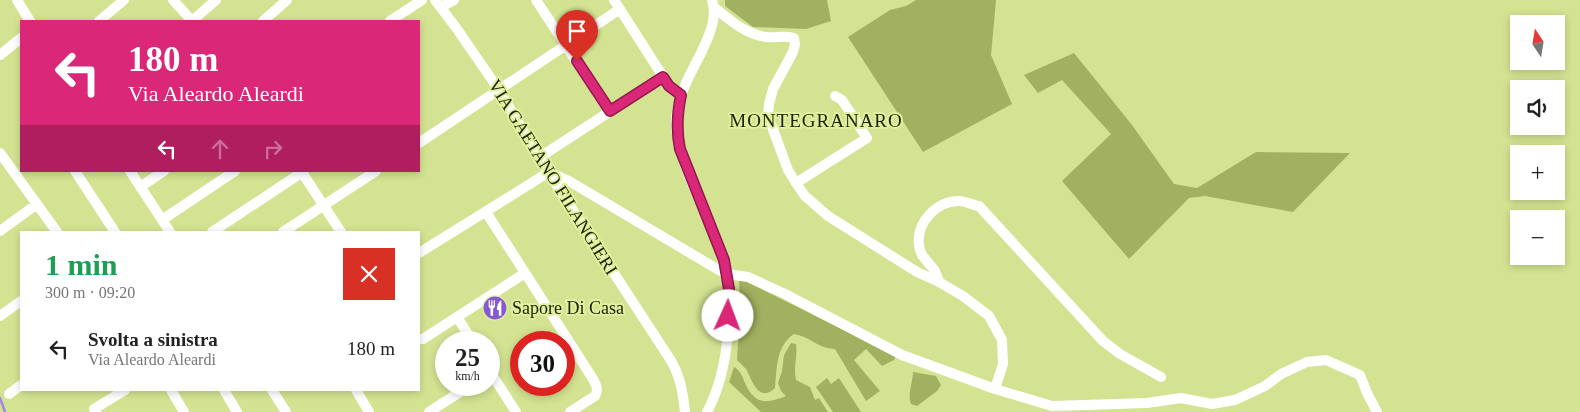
<!DOCTYPE html>
<html lang="it">
<head>
<meta charset="utf-8">
<style>
	:root { --surface:#fff; --page:#f6f6f6; --text:#222; --muted:#767676 }
	body { margin:0; font-family:"Times New Roman",serif; background:var(--page); color:var(--text); height:100vh; display:flex; flex-direction:column; font-size:19px; white-space:nowrap }
	* { box-sizing:border-box; margin:0 }
	p { font-size:16px; color:var(--muted) }
	.icon { flex:none; width:28px; height:28px; fill:none; stroke:currentColor; stroke-width:2; stroke-linecap:round; stroke-linejoin:round }
	.map { position:relative; flex:1; overflow:hidden }
	.panel { position:absolute; left:20px; top:231px; width:400px; height:160px; display:flex; flex-direction:column; background:var(--surface); border-radius:0px; box-shadow:0 2px 8px #0003 }
	.panel>* { flex:none }
	.guide { position:absolute; left:20px; top:20px; width:400px; height:152px; border-radius:0px; box-shadow:0 2px 8px #0003; background:#db2777; color:#fff; overflow:hidden }
	.needle { width:32px; rotate:348deg }
	.fabs { position:absolute; left:1510px; top:15px; display:grid; gap:10px }
	.fabs a { display:grid; place-items:center; width:55px; height:55px; border-radius:0px; background:var(--surface); box-shadow:0 2px 8px #0003; font-size:25px }
	.speed { position:absolute; left:435px; top:331px; display:flex; gap:10px; font-size:25px; font-weight:700; text-align:center }
	.speed>* { display:grid; place-content:center; width:65px; height:65px; border-radius:50%; background:var(--surface); box-shadow:0 2px 8px #0003; line-height:1 }
	.speed small { font-size:12px; font-weight:400 }
	.speed .limit { border:8px solid #d22; background:#fff; color:#111 }
	.pin { position:absolute; display:grid; place-items:center; width:42px; height:42px; color:#fff; margin:-51px -21px; border-radius:50% 50% 50% 0; rotate:-45deg; box-shadow:0 0 5px #0007 }
	.pin .icon { rotate:45deg }
	.me { position:absolute; width:55px; margin:-28px; rotate:2deg; stroke-linejoin:round; filter:drop-shadow(0 0 4px #0008) }
	.turn { display:flex; align-items:center; gap:18px; height:105px; padding:0 25px; font-size:22px }
	.turn .icon { width:65px; height:65px; stroke-width:2.5 }
	.turn b { display:block; font-size:35px; line-height:42px }
	.lanes { display:flex; align-items:center; height:48px; padding:0 25px; background:#0003; justify-content:center; gap:25px; direction:ltr }
	.lanes .off { opacity:.35 }
	.round { display:grid; place-items:center; flex:none; width:52px; height:52px; border-radius:0px; background:var(--page) }
	.head { display:flex; align-items:center; justify-content:space-between; height:85px; padding:0 25px }
	h1 { font-size:30px; font-weight:600; line-height:38px; color:#1e9e55 }
	ul { padding:0; list-style:none }
	li { display:flex; align-items:center; gap:15px; height:65px; padding:0 25px }
	li div { flex:1 }
	li b { display:block; font-size:19px }
	li em { font-style:normal }
	.map>svg:first-child { display:block }
</style>
</head>
<body>
<div class="map">
<svg width="1580" height="412" viewBox="0 0 1580 412">
	<rect width="100%" height="100%" fill="#d3e391"/>
	<path fill="#a2b160" d="M725 0H827L831 21 806 29 753 27 725 6Z
		M916 0H996L991 55 1012 104 923 152 848 37 890 10 906 6Z
		M1074 53 1132 125 1174 184 1197 188 1256 152 1350 153 1293 212 1205 196 1189 198 1129 259 1062 181 1111 134 1062 80 1038 93 1024 75Z
		M739 278 896 356 894 360 882 366 866 349 854 360 880 391 866 401 835 349C817 348 811 337 794 334 776 346 777 368 775 388 758 404 752 379 746 369 743 366 740 363 737 360L740 305Z
		M791 343 796 344C798 356 793 367 796 380L810 387 815 400 819 398 828 412H761L729 382 734 367C741 371 742 376 745 383 755 405 766 404 786 396L781 391 778 383 782 371 784 355Z
		M913 372 936 376 941 385 937 391 917 406 911 404C907 395 913 382 913 372Z
		M827 378 831 384 839 378 861 412H833L816 387Z"/>
	<g fill="none" stroke-linecap="round" stroke-linejoin="round">
		<path stroke="#a586e3" stroke-width="2.5" d="M0 398 5 412"/>
		<path stroke="#fff" stroke-width="10" d="M17 0 30 21
			M173 0 192 21
			M435 0 457 29 499 90 544 166 670 359C680 375 683 393 685 412
			M536 0 609 111
			M614 0 669 86 681 95
			M441 7 454 0
			M715 8C730 20 745 34 766 37 776 38 784 35 794 38L795 44 793 52 773 89 769 104 768 116 788 170 796 183 805 196 828 216 917 272 939 282 963 296 989 316 1002 340 1003 364 995 389
			M99 21 124 0
			M192 21 216 0
			M263 21 287 0
			M390 21 422 0
			M0 55 21 38
			M419 143 620 9
			M0 153 57 232
			M540 157 663 77
			M75 171 115 232
			M130 171 170 232
			M301 171 341 232
			M549 172 569 181 717 269 727 274 748 277 785 294 902 355 995 389 1052 406 1147 403 1181 398 1212 404 1235 400 1265 386 1281 374 1307 362 1326 360 1360 375 1367 393 1377 412
			M796 183 867 138 842 100 835 96
			M140 187 164 171
			M486 212 593 379C596 385 599 389 595 396L570 412
			M162 220 235 171
			M0 231 37 204
			M212 232 304 171
			M283 232 376 171
			M419 253 549 172
			M939 282C938 279 937 275 935 271 929 262 920 257 919 245 916 222 937 201 959 201 965 201 973 205 979 206L1103 341 1120 354 1161 377
			M0 316 21 301
			M457 317 525 273
			M419 339H423L457 317 473 342
			M489 370 516 412
			M171 390 184 412
			M224 390 237 412
			M272 390 286 412
			M356 390 369 412
			M9 394 21 385
			M96 412 94 409 125 390
			M429 412 471 385
			M707 412C730 369 736 294 720 248 706 211 674 157 676 118 677 111 678 103 681 96 689 68 722 29 712 0"/>
	</g>
	<g fill="none" stroke-linecap="round" stroke-linejoin="round">
		<defs>
			<path id="route" d="M577 61 610 111 663 77 669 86 681 95C677 114 676 130 680 149L724 260 729 289 728 316"/>
		</defs>
		<use href="#route" stroke="#8e194d" stroke-width="12"/>
		<use href="#route" stroke="#db2777" stroke-width="9"/>
	</g>
	<defs>
		<symbol id="restaurant-disc" viewBox="-11 -11 22 22"><circle r="9.5" fill="#8659d2" stroke="#e0f09e"/><path d="M-5-6h1v4h1v-4h1v4h1v-4h1v5L-1.5 .5V6h-2V.5L-5-1ZM5-6V6H3V1.5H1.5Q1.5-4 5-6Z" fill="#fff"/></symbol>
	</defs>
	<g fill-rule="evenodd">
		<use href="#restaurant-disc" x="481" y="294" width="28" height="28"/>
	</g>
	<g text-anchor="middle" stroke-width="4" stroke-linejoin="round" paint-order="stroke">
		<g font-size="18" fill="#1c2101" stroke="#e0f09e">
			<text transform="translate(553 177) rotate(58)" y="6">VIA GAETANO FILANGIERI</text>
		</g>
		<g font-size="18" fill="#1c2101" stroke="#e0f09e" text-anchor="start">
			<text x="512" y="314">Sapore Di Casa</text>
		</g>
		<g font-size="19" letter-spacing="1" fill="#1c2101" stroke="#e0f09e">
			<text x="816" y="127">MONTEGRANARO</text>
		</g>
	</g>
</svg>
<div class="fabs">
<a><svg class="needle" viewBox="-14 -14 28 28"><path d="M0-13l5 13h-10z" fill="#e53935"/><path d="M0 13l5-13h-10z" fill="#767676"/></svg></a>
<a><svg class="icon" aria-label="sound" viewBox="0 0 24 24"><path d="M4 9h4l5-4v14l-5-4H4zM17 9q2 3 0 6"/></svg></a>
<a>+</a>
<a>−</a>
</div>
<div class="speed"><div>25<small>km/h</small></div><div class="limit">30</div></div>
<div class="pin" style="left:577px;top:61px;background:#d93025"><svg class="icon" aria-label="arrive" viewBox="0 0 24 24"><path d="M6 21V4h12l-3 4 3 4H6"/></svg></div>
<svg class="me" style="left:728px;top:316px" viewBox="-20 -20 40 40"><circle r="19" fill="#fff"/><path d="M0-13L10 11 0 6-10 11z" fill="#db2777"/></svg>
<div class="guide">
<div class="turn"><svg class="icon" aria-label="left" viewBox="0 0 24 24"><path d="M17 20v-9H6M10 6l-5 5 5 5"/></svg><div><b>180 m</b>Via Aleardo Aleardi</div></div>
<div class="lanes"><svg class="icon" aria-label="left" viewBox="0 0 24 24"><path d="M17 20v-9H6M10 6l-5 5 5 5"/></svg><svg class="icon off" aria-label="ahead" viewBox="0 0 24 24"><path d="M12 20V5M6 11l6-6 6 6"/></svg><svg class="icon off" aria-label="right" viewBox="0 0 24 24"><path d="M7 20v-9h11M14 6l5 5-5 5"/></svg></div>
</div>
<section class="panel">
<div class="head"><div><h1>1 min</h1><p>300 m · 09:20</p></div><a class="round" style="background:#d93025;color:#fff"><svg class="icon" aria-label="close" viewBox="0 0 24 24"><path d="M6 6l12 12M18 6L6 18"/></svg></a></div>
<ul>
<li><svg class="icon" aria-label="left" viewBox="0 0 24 24"><path d="M17 20v-9H6M10 6l-5 5 5 5"/></svg><div><b>Svolta a sinistra</b><p>Via Aleardo Aleardi</p></div><em>180 m</em></li>
</ul>
</section>
</div>
</body>
</html>
